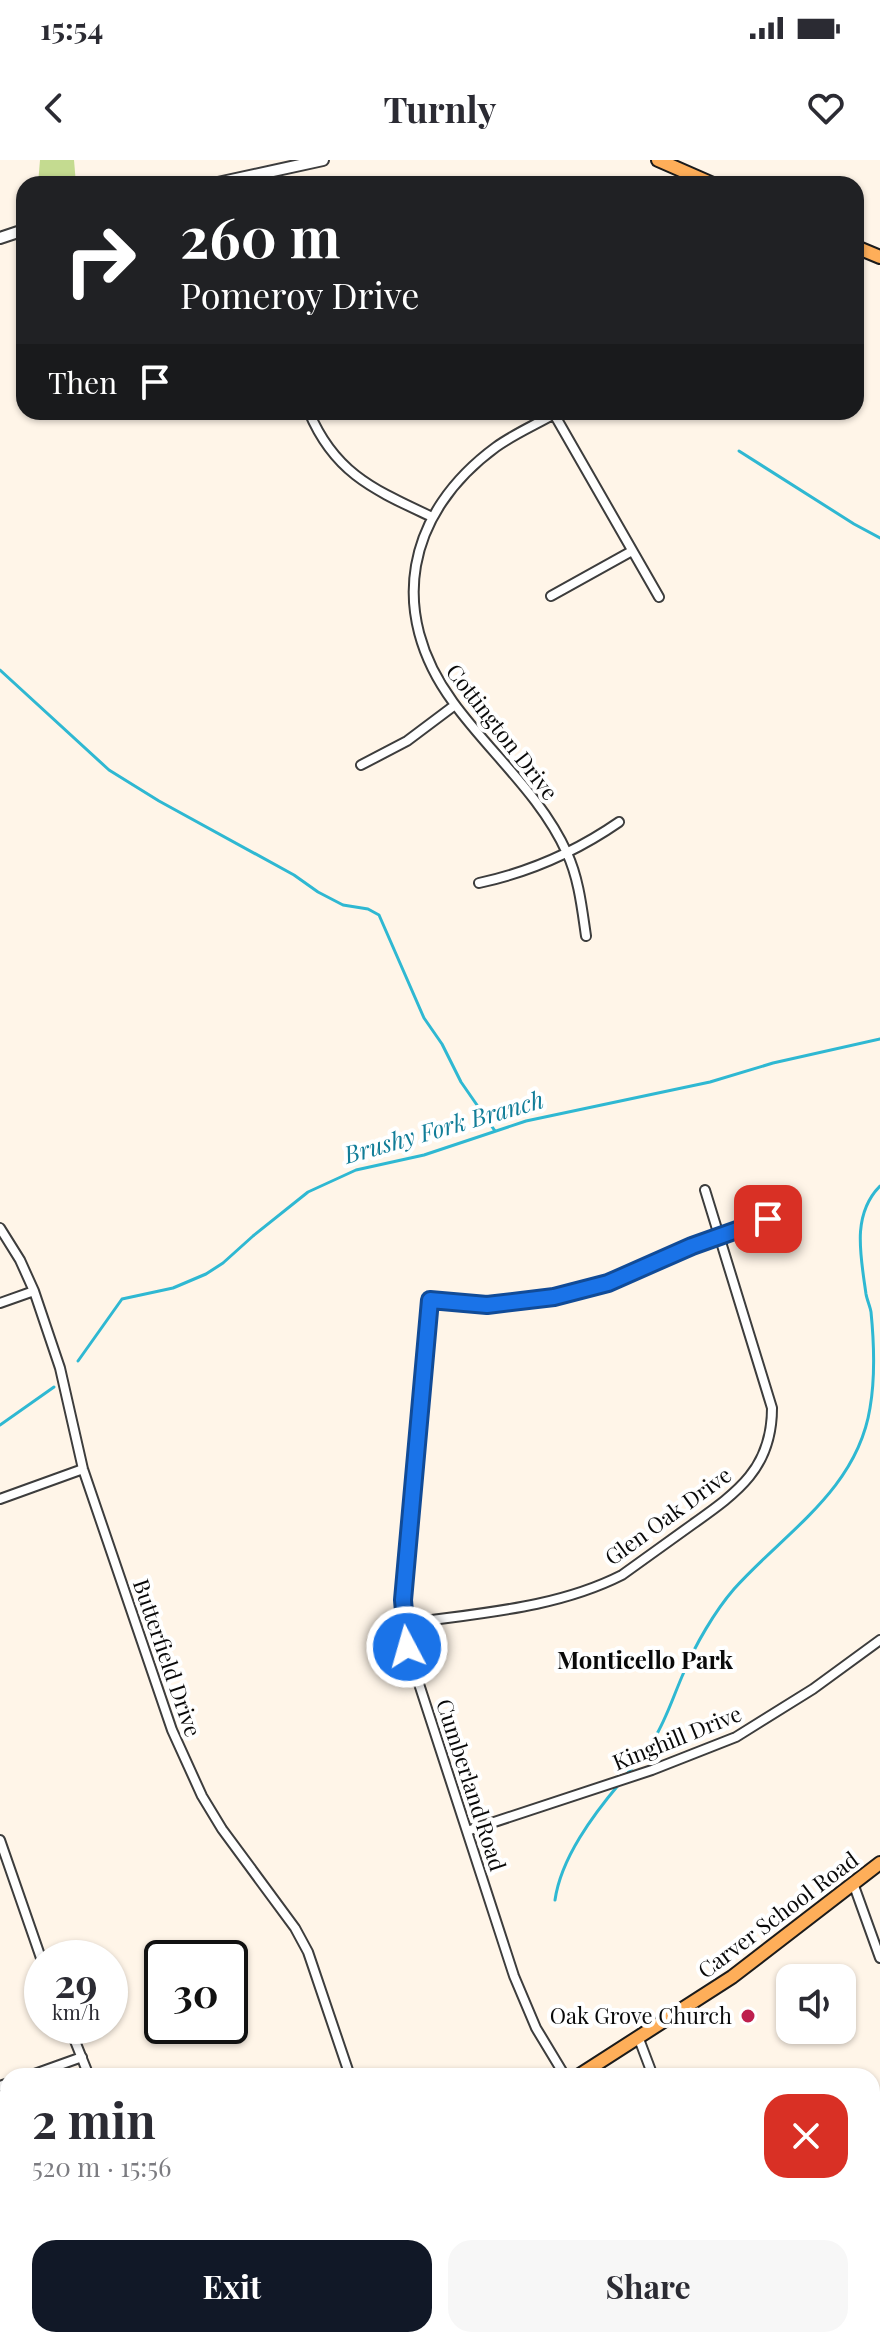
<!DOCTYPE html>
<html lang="en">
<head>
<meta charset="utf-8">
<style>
	:root { --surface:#fff; --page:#f7f7f7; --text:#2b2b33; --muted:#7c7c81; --accent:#111827 }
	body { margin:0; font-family:"Playfair Display",serif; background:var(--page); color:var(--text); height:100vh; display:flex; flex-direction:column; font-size:30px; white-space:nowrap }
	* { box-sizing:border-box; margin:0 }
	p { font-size:26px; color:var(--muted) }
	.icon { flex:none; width:44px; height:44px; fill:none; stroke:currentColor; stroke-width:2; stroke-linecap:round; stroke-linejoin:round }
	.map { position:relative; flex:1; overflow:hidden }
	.side { position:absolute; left:0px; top:1908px; width:880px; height:280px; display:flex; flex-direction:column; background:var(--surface); border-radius:24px 24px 0 0; box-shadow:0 2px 6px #0004 }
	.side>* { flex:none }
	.banner { position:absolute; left:16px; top:16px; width:848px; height:244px; border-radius:24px; box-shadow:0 2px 6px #0004; background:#202124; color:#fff; overflow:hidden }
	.tools { position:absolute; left:776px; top:1804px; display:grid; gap:16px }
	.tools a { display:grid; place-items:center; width:80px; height:80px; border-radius:16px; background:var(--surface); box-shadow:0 2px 6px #0004; font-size:40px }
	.speed { position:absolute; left:24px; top:1780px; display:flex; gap:16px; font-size:40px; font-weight:700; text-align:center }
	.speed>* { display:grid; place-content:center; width:104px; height:104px; border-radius:50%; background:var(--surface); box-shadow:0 2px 6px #0004; line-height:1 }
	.speed small { font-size:20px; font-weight:400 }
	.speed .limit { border:4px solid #111; border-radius:12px; background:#fff; color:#111 }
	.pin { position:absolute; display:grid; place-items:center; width:68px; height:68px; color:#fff; margin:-34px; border-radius:16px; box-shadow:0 4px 12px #0006 }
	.me { position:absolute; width:88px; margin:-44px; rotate:354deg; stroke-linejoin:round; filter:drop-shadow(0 0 6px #0008) }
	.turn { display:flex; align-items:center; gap:28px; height:168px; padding:0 32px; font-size:36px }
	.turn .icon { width:104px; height:104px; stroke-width:2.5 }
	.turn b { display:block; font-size:56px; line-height:68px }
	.then { display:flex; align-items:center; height:76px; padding:0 32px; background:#0003; gap:16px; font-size:30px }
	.round { display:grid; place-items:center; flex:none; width:84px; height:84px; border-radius:24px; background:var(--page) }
	.summary { display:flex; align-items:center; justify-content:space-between; height:136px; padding:0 32px }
	h1 { font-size:48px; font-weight:700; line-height:60px }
	.button { display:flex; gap:16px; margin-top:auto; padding:16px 32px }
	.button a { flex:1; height:92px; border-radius:24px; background:var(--accent); color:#fff; font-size:32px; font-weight:700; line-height:92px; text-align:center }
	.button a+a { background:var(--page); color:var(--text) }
	.status { display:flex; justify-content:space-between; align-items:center; height:56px; padding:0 40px; background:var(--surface); direction:ltr }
	.status svg { height:22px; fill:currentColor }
	header { display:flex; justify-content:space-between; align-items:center; height:104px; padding:0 32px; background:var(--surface); font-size:36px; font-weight:700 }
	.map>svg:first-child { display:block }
</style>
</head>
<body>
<div class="status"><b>15:54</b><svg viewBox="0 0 49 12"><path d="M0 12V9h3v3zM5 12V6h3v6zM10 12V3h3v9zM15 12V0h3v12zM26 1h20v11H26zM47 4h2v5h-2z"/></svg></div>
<header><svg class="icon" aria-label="back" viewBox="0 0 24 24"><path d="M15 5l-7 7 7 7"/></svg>Turnly<svg class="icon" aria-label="heart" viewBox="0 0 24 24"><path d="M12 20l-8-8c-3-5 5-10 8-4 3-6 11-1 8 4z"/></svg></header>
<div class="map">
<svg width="880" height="2188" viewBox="0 0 880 2188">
	<rect width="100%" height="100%" fill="#fff5e8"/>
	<path fill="#c4db90" d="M40 0H74L76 24H38Z"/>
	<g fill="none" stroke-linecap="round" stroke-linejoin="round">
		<path stroke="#2fb8d2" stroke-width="3" d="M739 291 854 364 880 378
			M0 510 109 610 159 641 294 715 318 732 343 745 368 749 379 755 424 858 442 884 461 922 495 971
			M78 1201 122 1139 173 1128 206 1114 223 1103 253 1076 308 1032 356 1010 424 995 526 961 710 922 773 903 880 879
			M0 1265 54 1227
			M624 1617C635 1605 645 1592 654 1579 667 1558 674 1534 684 1512 695 1485 715 1451 734 1429 784 1373 857 1330 870 1248 875 1219 874 1182 871 1152 870 1146 867 1140 866 1134 861 1097 851 1055 880 1026
			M555 1740C561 1698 593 1655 620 1623"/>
		<defs>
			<path id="minor" d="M309 252C335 314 375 330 432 357
				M551 436 632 391
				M361 605 407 581 455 545
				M479 723C530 712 577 691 619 662
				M586 776C582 749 579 719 567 693 541 635 490 593 453 542 387 452 406 353 496 287 514 274 535 265 554 254L659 437
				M0 1068 20 1100 34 1131 60 1208 83 1309 172 1570 202 1636 222 1669 295 1768 308 1792 350 1916
				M0 1143 34 1131
				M0 1339 83 1309
				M404 1464C477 1453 555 1449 622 1415 646 1398 669 1381 693 1364 738 1332 772 1308 772 1248L705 1030
				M467 1671 652 1610 736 1577 813 1529 880 1480
				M0 1680 42 1801
				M853 1723 880 1798
				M69 1866 89 1916
				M639 1879 653 1916
				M29 1916 82 1897
				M565 1916 536 1868 514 1816 407 1487 403 1440 430 1140 487 1145 523 1143 590 1129 692 1086 773 1057
				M0 1926 8 1923
				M288 2180 290 2188
				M459 2180 462 2188
				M608 2180 611 2188"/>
			<path id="tertiary" d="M213 24 323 0
				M0 78 24 70"/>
			<path id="primary" d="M658 0 713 24
				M856 87 880 97
				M578 1916 732 1817 880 1703
				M156 2188 168 2180"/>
		</defs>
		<use href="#minor" stroke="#3d3d3d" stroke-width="12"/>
		<use href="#tertiary" stroke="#3d3d3d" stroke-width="14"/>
		<use href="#primary" stroke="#1b1b1b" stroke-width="16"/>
		<use href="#minor" stroke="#fff" stroke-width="8"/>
		<use href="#tertiary" stroke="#fff" stroke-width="10"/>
		<use href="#primary" stroke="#feae59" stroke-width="12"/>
	</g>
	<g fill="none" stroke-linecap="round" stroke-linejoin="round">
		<defs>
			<path id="route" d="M407 1487 403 1440 430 1140 487 1145 554 1137 608 1123 692 1086 768 1059"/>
		</defs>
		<use href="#route" stroke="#114b97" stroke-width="20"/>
		<use href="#route" stroke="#1a73e8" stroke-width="14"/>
	</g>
	<circle fill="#be1f4d" stroke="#fff" stroke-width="3" cx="748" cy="1856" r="8"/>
	<g text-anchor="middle" stroke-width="8" stroke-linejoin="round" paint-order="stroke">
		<g font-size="22" fill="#0a0a0a" stroke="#fff">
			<text transform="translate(502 572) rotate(52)" y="8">Cottington Drive</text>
			<text transform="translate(668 1356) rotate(-36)" y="8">Glen Oak Drive</text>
			<text transform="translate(167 1498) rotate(71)" y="8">Butterfield Drive</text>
			<text transform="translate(677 1578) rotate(-22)" y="8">Kinghill Drive</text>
			<text transform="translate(471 1625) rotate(72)" y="8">Cumberland Road</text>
			<text transform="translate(778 1755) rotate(-37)" y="8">Carver School Road</text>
		</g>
		<g font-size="22" fill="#0a0a0a" stroke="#fff" text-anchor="end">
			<text x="732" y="1864">Oak Grove Church</text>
		</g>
		<g font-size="24" font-style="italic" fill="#117d98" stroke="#fff">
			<text transform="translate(444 968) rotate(-16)" y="8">Brushy Fork Branch</text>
		</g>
		<g font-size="24" font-weight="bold" fill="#0a0a0a" stroke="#fff">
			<text x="645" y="1509">Monticello Park</text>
		</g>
	</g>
</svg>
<div class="tools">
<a><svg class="icon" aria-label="sound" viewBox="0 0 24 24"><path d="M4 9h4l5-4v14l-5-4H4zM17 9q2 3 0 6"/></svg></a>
</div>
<div class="speed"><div>29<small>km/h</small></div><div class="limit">30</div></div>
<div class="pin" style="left:768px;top:1059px;background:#d93025"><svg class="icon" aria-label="arrive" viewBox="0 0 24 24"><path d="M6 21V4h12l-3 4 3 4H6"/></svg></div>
<svg class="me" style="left:407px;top:1487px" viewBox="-20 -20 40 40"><circle r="17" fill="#1a73e8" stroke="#fff" stroke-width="3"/><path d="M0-11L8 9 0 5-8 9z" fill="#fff"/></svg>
<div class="banner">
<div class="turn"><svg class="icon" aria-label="right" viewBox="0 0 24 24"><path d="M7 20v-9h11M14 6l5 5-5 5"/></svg><div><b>260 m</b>Pomeroy Drive</div></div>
<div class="then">Then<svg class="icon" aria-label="arrive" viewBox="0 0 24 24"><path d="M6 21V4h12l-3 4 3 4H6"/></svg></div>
</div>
<section class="side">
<div class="summary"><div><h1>2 min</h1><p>520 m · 15:56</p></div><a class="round" style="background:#d93025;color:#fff"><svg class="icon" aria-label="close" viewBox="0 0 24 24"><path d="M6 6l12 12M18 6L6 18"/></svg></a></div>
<div class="button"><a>Exit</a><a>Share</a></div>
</section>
</div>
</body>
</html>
